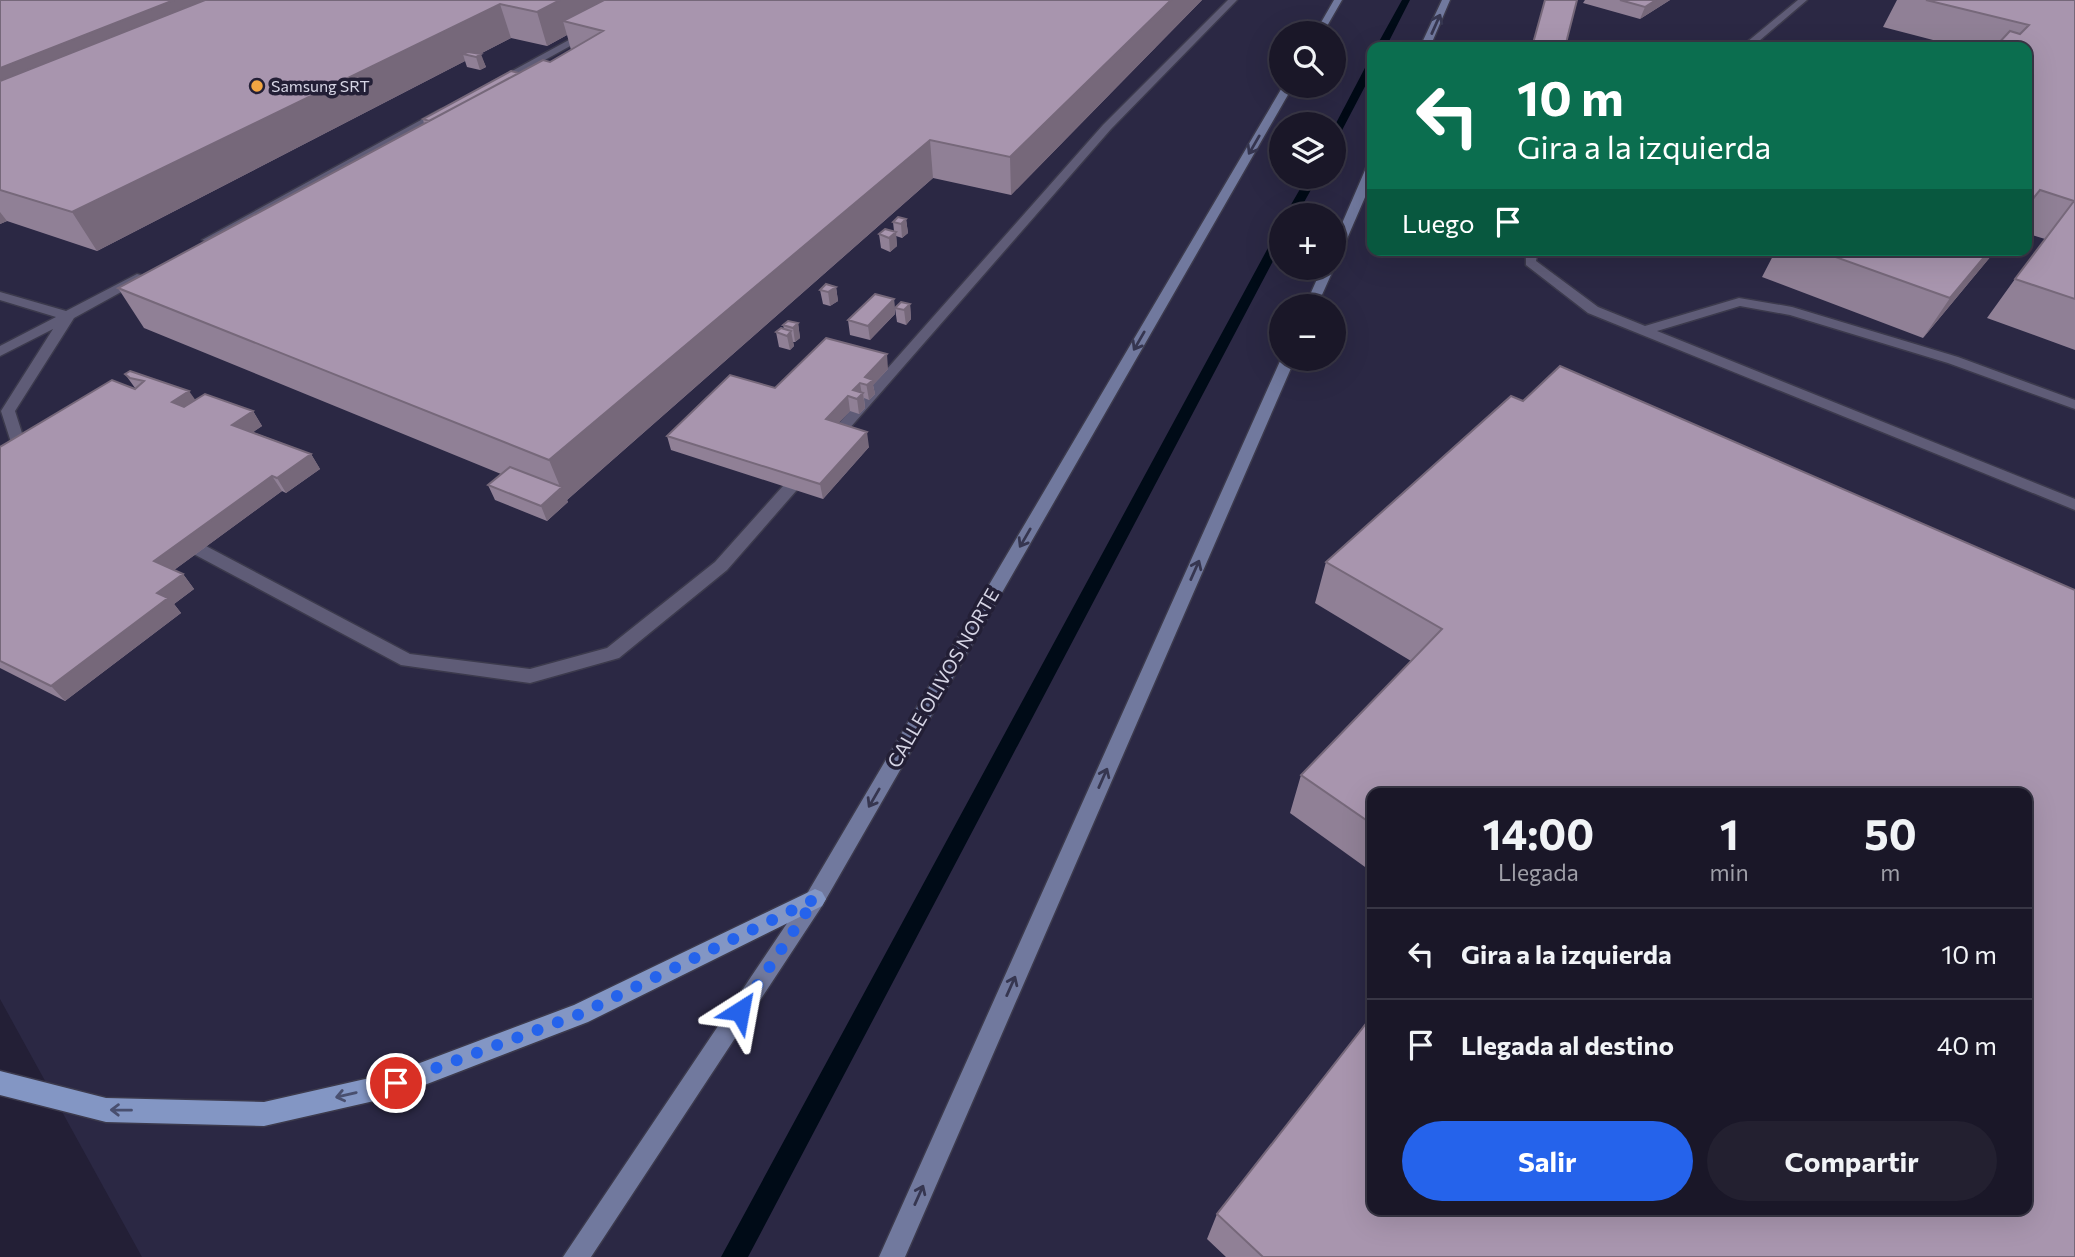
<!DOCTYPE html>
<html lang="es">
<head>
<meta charset="utf-8">
<style>
	:root { --surface:#1a1728; --page:#232030; --text:#f1f3f6; --muted:#9f9fa8; --line:#383645; --accent:#2563eb }
	body { margin:0; font-family:Commissioner,sans-serif; background:var(--page); color:var(--text); height:100vh; display:flex; flex-direction:column; font-size:26px; white-space:nowrap }
	* { box-sizing:border-box; margin:0 }
	p { font-size:23px; color:var(--muted) }
	.icon { flex:none; width:38px; height:38px; fill:none; stroke:currentColor; stroke-width:2; stroke-linecap:round; stroke-linejoin:round }
	.map { position:relative; flex:1; overflow:hidden }
	.side { position:absolute; left:1367px; top:788px; width:665px; height:427px; display:flex; flex-direction:column; background:var(--surface); border-radius:14px; box-shadow:0 7px 28px #0002,0 0 0 2px var(--line) }
	.side>* { flex:none }
	.banner { position:absolute; left:1367px; top:42px; width:665px; height:214px; border-radius:14px; box-shadow:0 7px 28px #0002,0 0 0 2px var(--line); background:#0b6e4f; color:#fff; overflow:hidden }
	.fabs { position:absolute; left:1269px; top:21px; display:grid; gap:14px }
	.fabs a { display:grid; place-items:center; width:77px; height:77px; border-radius:50%; background:var(--surface); box-shadow:0 7px 28px #0002,0 0 0 2px var(--line); font-size:35px }
	.pin { position:absolute; display:grid; place-items:center; width:60px; height:60px; color:#fff; margin:-30px; border:4px solid #fff; border-radius:50%; box-shadow:0 2px 7px #0007 }
	.me { position:absolute; width:77px; margin:-38px; rotate:34deg; stroke-linejoin:round; filter:drop-shadow(0 0 5px #0008) }
	.turn { display:flex; align-items:center; gap:24px; height:147px; padding:0 35px; font-size:32px }
	.turn .icon { width:91px; height:91px; stroke-width:2.5 }
	.turn b { display:block; font-size:49px; line-height:60px }
	.then { display:flex; align-items:center; height:66px; padding:0 35px; background:#0003; gap:14px; font-size:26px }
	.eta { display:flex; justify-content:space-evenly; align-items:center; height:119px; text-align:center }
	.eta b { font-size:42px; font-weight:700; line-height:49px }
	.action { display:flex; gap:14px; margin-top:auto; padding:14px 35px }
	.action a { flex:1; height:80px; border-radius:42px; background:var(--accent); color:#fff; font-size:28px; font-weight:700; line-height:80px; text-align:center }
	.action a+a { background:var(--page); color:var(--text) }
	ul { padding:0; list-style:none }
	li { display:flex; align-items:center; gap:21px; height:91px; padding:0 35px; border-top:2px solid var(--line) }
	li div { flex:1 }
	li b { display:block; font-size:26px }
	li em { font-style:normal }
	.map>svg:first-child { display:block }
</style>
</head>
<body>
<div class="map">
<svg width="2075" height="1257" viewBox="0 0 2075 1257">
	<rect width="100%" height="100%" fill="#231f36"/>
	<path fill="#2b2844" fill-rule="evenodd" d="M0 0H2075V1257H142L0 999ZM1281 33H1334V86H1281ZM1372 47H2026V250H1372ZM1281 124H1334V177H1281ZM1281 215H1334V268H1281ZM1281 306H1334V359H1281ZM1372 793H2026V1209H1372Z"/>
	<g fill="none" stroke-linecap="round" stroke-linejoin="round">
		<path fill="#000b17" fill-rule="evenodd" d="M1402 0H1410L1386 47H1376Z
			M1372 61V73L1339 136 1334 139V127L1367 64Z
			M1307 177H1318L1297 215H1285Z
			M1281 231V246L748 1257H721L1275 235Z"/>
		<defs>
			<path id="lane" d="M1228 0H1237L1111 129 835 445H825L823 442 825 439 1103 125Z
				M1798 0H1807L1752 47H1741Z
				M589 29 594 32 592 34 501 84 492 82Z
				M441 109 450 111 212 243 202 240Z
				M1526 250H1538L1536 261 1598 307 1645 326 1739 298 1792 307 1958 357 2075 400V409L1948 363 1790 315 1740 306 1657 331 2075 499V510L1588 313 1526 265Z
				M137 274 141 275V281L74 318 15 411 28 452 34 458 26 463 16 458 1 411 53 329 0 356V346L56 317 0 300V292L66 311Z
				M805 466 813 471 810 475 727 570 619 658 530 683 401 665 175 544 173 540 175 536H187L410 654 530 669 607 648 715 562 800 467Z"/>
			<path id="secondary" d="M1334 0H1342L1323 33H1315Z
				M1442 0H1450L1430 47H1420Z
				M1283 86H1293L822 906 591 1257H563L808 892Z
				M1372 165V181L1340 255 1334 259V242L1366 168Z
				M1334 267V268L1317 306H1305L1322 268Z
				M1281 359H1295L905 1257H879Z"/>
			<path id="primary" d="M815 889 822 892 826 899 822 906 588 1022 396 1096 264 1126 106 1122 0 1095V1071L106 1098 264 1102 396 1072 574 1005Z"/>
		</defs>
		<use href="#lane" stroke="#3c3a4d" stroke-width="3"/>
		<use href="#secondary" stroke="#3c3a4d" stroke-width="3"/>
		<use href="#primary" stroke="#3c3a4d" stroke-width="3"/>
		<use href="#lane" fill="#5f5c77" fill-rule="evenodd"/>
		<use href="#secondary" fill="#71799e" fill-rule="evenodd"/>
		<use href="#primary" fill="#8396c4" fill-rule="evenodd"/>
	</g>
	<path fill="#908096" d="M0 0H1202L1011 195 933 178 567 500 568 502 547 521 495 500 488 485 501 474 144 328 118 288 424 124 423 119 519 73 550 62 571 50 567 35 547 46 511 38 480 54 486 67 480 70 467 67 465 61 97 251 7 221 0 224Z
		M1585 0H1670L1640 19 1583 3Z
		M1897 0H2075V350L1987 318 2015 279 2045 239 2026 233V47H1960L1883 27Z
		M906 219 908 233 902 238 896 236 897 246 890 252 881 248 879 234 894 231 893 222Z
		M1776 250H1996L1923 338 1762 277Z
		M836 287 838 301 830 306 823 304 820 290Z
		M894 299 895 314 870 340 850 335 848 320Z
		M910 304 911 319 906 325 897 322 895 308Z
		M798 323 800 338 795 342H793L794 346 790 350 779 347 776 332 784 329 783 325Z
		M888 369 873 385 875 394 869 400 864 398 865 408 859 414 850 411 838 423 869 447 823 499 671 450 667 436 775 388Z
		M125 374 195 400 253 411 262 426 253 432 311 454 320 469 286 493 282 491 174 570 183 574 194 589 174 604 181 613 65 701 0 668V447L135 388Z
		M1523 401 2075 1257H1226L1207 1239 1217 1214 2026 1209 1372 793V872L1290 813 1301 775 1411 661 1315 603 1326 562Z"/>
	<path fill="#76687a" d="M174 0H273L0 113V68Z
		M560 0H632L563 21 567 35 547 46 537 12Z
		M1171 0H1202L1011 195 1010 157Z
		M1656 0H1670L1640 19 1645 7Z
		M500 4 511 38 474 57 463 54 465 61 97 251 72 212Z
		M481 54 486 67 480 70 476 57Z
		M930 140 933 178 567 500 568 502 547 521 541 506 561 489 549 460Z
		M2040 190 2026 211V207Z
		M0 212 7 221 0 224Z
		M906 219 908 233 902 238 901 224Z
		M896 232 897 246 890 252 889 238Z
		M1990 250H1996L1923 338 1950 298Z
		M836 287 838 301 830 306 828 292Z
		M894 299 895 314 870 340 868 326Z
		M910 304 911 319 906 325 904 310Z
		M798 323 800 338 795 342 793 328Z
		M791 331 794 346 790 350 787 336Z
		M887 354 888 369 873 385 875 394 869 400 865 377Z
		M860 383 862 395 863 393 865 408 859 414 857 399 853 390Z
		M189 391 199 405 182 417 172 402Z
		M848 396 850 411 828 434 826 419Z
		M253 411 262 426 242 440 232 425Z
		M867 432 869 447 823 499 820 484Z
		M311 454 320 469 286 493 277 478Z
		M272 476 282 491 166 576 154 561Z
		M183 574 194 589 174 604 181 613 65 701 51 686 157 593Z"/>
	<path fill="#a895ae" stroke="#76687a" stroke-width="2" d="M0 0H174L0 68Z
		M205 0H560L537 12 500 4 72 212 0 190V81Z
		M604 0H1171L1010 157 930 140 549 460 118 288 543 60 550 62 603 31 563 21Z
		M1545 0H1577L1565 47H1532Z
		M1620 0H1656L1645 7Z
		M1926 0H2075V299L2015 279 2074 201 2040 190 2026 207V47H1995L2010 31 2020 34 2029 25Z
		M468 52 481 54 476 57 463 54Z
		M511 71 519 73 429 121 423 119Z
		M898 217 906 219 901 224 893 222Z
		M885 229 896 232 889 238 879 234Z
		M1816 250H1990L1950 298Z
		M826 284 836 287 828 292 820 290Z
		M875 294 894 299 868 326 848 320Z
		M901 302 910 304 904 310 895 308Z
		M788 321 798 323 793 328 783 325Z
		M781 328 791 331 787 336 776 332Z
		M826 338 887 354 865 377 873 380 867 385 860 383 853 390 863 393 857 399 848 396 826 419 867 432 820 484 667 436 730 375 775 388Z
		M1560 366 2075 590V1257H1263L1217 1214 1372 1016V1209H2026V793H1372V824L1301 775 1442 629 1326 562 1511 396 1523 401Z
		M130 371 189 391 172 402 184 407 205 394 253 411 232 425 311 454 277 478 272 476 154 561 183 574 157 593 168 598 51 686 0 661V447L112 380 135 389 144 381 130 378 125 374Z
		M510 467 562 487 541 506 488 485Z"/>
	<defs><path id="oneway-shaft" d="M-6 0H5M1.5-3L5.5 0L1.5 3" fill="none" stroke-width="1.6" stroke-linecap="round" stroke-linejoin="round" transform="scale(1.75)"/></defs>
	<g stroke="#363650">
		<use href="#oneway-shaft" transform="translate(1436 24) rotate(-66)"/>
		<use href="#oneway-shaft" transform="translate(1254 145) rotate(120)"/>
		<use href="#oneway-shaft" transform="translate(1139 341) rotate(120)"/>
		<use href="#oneway-shaft" transform="translate(1025 538) rotate(120)"/>
		<use href="#oneway-shaft" transform="translate(1195 570) rotate(-66)"/>
		<use href="#oneway-shaft" transform="translate(1103 778) rotate(-66)"/>
		<use href="#oneway-shaft" transform="translate(874 798) rotate(120)"/>
		<use href="#oneway-shaft" transform="translate(1011 986) rotate(-66)"/>
		<use href="#oneway-shaft" transform="translate(919 1195) rotate(-66)"/>
	</g>
	<g stroke="#494f6f">
		<use href="#oneway-shaft" transform="translate(346 1095) rotate(167)"/>
		<use href="#oneway-shaft" transform="translate(121 1110) rotate(-179)"/>
	</g>
	<g fill="none" stroke-linecap="round" stroke-linejoin="round">
		<path stroke="#2563eb" stroke-width="12" stroke-dasharray="0 21.6" d="M396 1083 580 1014 815 899 740 1011"/>
	</g>
	<circle fill="#f2a542" stroke="#231f36" stroke-width="2.5" cx="257" cy="86" r="7"/>
	<g text-anchor="middle" stroke-width="7" stroke-linejoin="round" paint-order="stroke">
		<g font-size="16" fill="#d6d5e5" stroke="#231f36" text-anchor="start">
			<text x="271" y="92">Samsung SRT</text>
		</g>
		<g font-size="19" fill="#d6d5e5" stroke="#231f36">
			<text transform="translate(943 678) rotate(-60)" y="7">CALLE OLIVOS NORTE</text>
		</g>
	</g>
</svg>
<div class="fabs">
<a><svg class="icon" aria-label="search" viewBox="0 0 24 24"><circle cx="10" cy="10" r="6"/><path d="M15 15l6 6"/></svg></a>
<a><svg class="icon" aria-label="layers" viewBox="0 0 24 24"><path d="M12 4l9 5-9 5-9-5zM3 14l9 5 9-5"/></svg></a>
<a>+</a>
<a>−</a>
</div>
<div class="pin" style="left:396px;top:1083px;background:#d93025"><svg class="icon" aria-label="arrive" viewBox="0 0 24 24"><path d="M6 21V4h12l-3 4 3 4H6"/></svg></div>
<svg class="me" style="left:740px;top:1011px" viewBox="-20 -20 40 40"><path d="M0-17L14 15 0 8-14 15z" fill="#2563eb" stroke="#fff" stroke-width="4"/></svg>
<div class="banner">
<div class="turn"><svg class="icon" aria-label="left" viewBox="0 0 24 24"><path d="M17 20v-9H6M10 6l-5 5 5 5"/></svg><div><b>10 m</b>Gira a la izquierda</div></div>
<div class="then">Luego<svg class="icon" aria-label="arrive" viewBox="0 0 24 24"><path d="M6 21V4h12l-3 4 3 4H6"/></svg></div>
</div>
<section class="side">
<div class="eta">
<div><b>14:00</b><p>Llegada</p></div>
<div><b>1</b><p>min</p></div>
<div><b>50</b><p>m</p></div>
</div>
<ul>
<li><svg class="icon" aria-label="left" viewBox="0 0 24 24"><path d="M17 20v-9H6M10 6l-5 5 5 5"/></svg><div><b>Gira a la izquierda</b></div><em>10 m</em></li>
<li><svg class="icon" aria-label="arrive" viewBox="0 0 24 24"><path d="M6 21V4h12l-3 4 3 4H6"/></svg><div><b>Llegada al destino</b></div><em>40 m</em></li>
</ul>
<div class="action"><a>Salir</a><a>Compartir</a></div>
</section>
</div>
</body>
</html>
